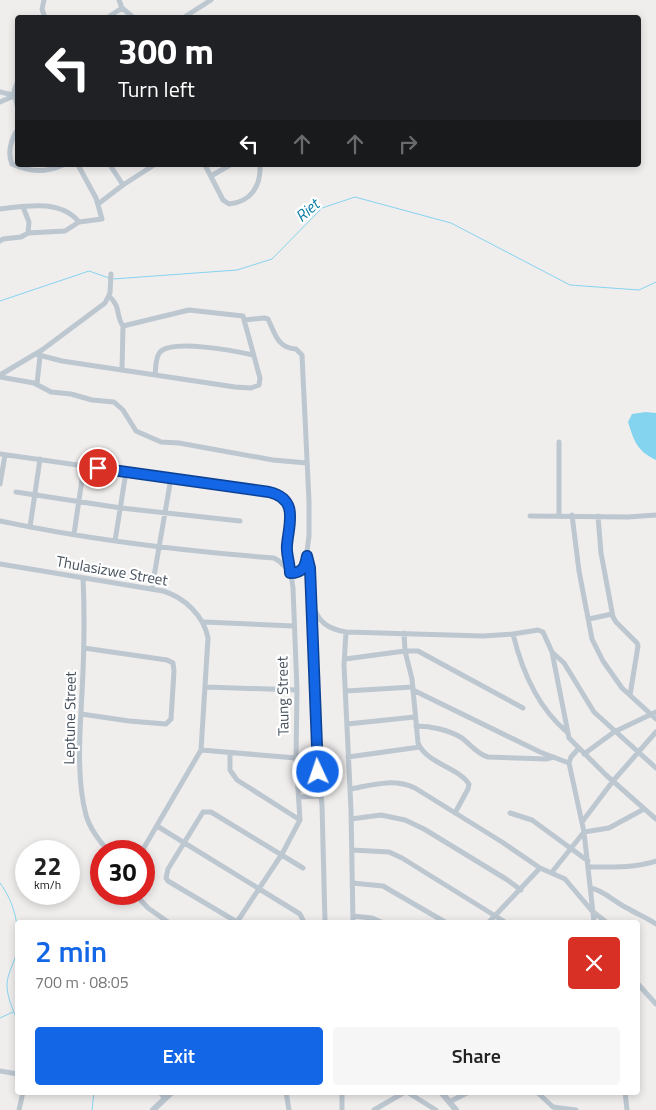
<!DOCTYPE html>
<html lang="en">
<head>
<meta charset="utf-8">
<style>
	:root { --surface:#fff; --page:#f6f6f6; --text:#222; --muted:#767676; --accent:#1366e5 }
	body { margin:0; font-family:"Titillium Web",sans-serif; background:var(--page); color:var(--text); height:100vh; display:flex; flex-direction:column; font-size:19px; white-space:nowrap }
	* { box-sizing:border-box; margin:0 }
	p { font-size:16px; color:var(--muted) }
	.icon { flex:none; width:28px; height:28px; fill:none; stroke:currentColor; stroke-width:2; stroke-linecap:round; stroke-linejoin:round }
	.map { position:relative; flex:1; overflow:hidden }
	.details { position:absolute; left:15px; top:920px; width:625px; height:175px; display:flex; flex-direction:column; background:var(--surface); border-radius:5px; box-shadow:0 2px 8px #0003 }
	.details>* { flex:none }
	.top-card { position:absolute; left:15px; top:15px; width:626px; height:152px; border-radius:5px; box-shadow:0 2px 8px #0003; background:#202124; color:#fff; overflow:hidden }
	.speed { position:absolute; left:15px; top:840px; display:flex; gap:10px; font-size:25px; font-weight:700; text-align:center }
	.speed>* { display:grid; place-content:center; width:65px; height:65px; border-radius:50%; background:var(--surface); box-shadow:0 2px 8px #0003; line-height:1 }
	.speed small { font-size:12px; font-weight:400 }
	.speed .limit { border:8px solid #d22; background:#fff; color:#111 }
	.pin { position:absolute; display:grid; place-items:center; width:42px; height:42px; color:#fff; margin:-21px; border:2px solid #fff; border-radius:50%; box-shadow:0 1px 5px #0007 }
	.me { position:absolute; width:55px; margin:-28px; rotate:357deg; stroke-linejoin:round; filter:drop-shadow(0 0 4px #0008) }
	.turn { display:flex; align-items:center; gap:18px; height:105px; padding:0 20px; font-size:22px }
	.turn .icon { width:65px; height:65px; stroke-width:2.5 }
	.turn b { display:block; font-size:35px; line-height:42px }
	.lanes { display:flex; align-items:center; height:48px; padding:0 20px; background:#0003; justify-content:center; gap:25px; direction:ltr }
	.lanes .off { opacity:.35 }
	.round { display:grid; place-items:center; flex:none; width:52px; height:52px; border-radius:5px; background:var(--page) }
	.summary { display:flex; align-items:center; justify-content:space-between; height:85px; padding:0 20px }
	h1 { font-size:30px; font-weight:600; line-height:38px; color:var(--accent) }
	.button { display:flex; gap:10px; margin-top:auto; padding:10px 20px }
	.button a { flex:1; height:58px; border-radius:5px; background:var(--accent); color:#fff; font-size:20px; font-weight:600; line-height:58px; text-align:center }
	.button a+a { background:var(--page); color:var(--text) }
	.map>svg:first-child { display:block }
</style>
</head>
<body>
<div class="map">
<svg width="656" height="1110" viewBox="0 0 656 1110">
	<rect width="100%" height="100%" fill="#f0eded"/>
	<path fill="#85d4ef" d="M646 412 656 413V460C637 451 634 441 628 422L632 414Z"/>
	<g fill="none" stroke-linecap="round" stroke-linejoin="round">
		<path stroke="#85d4ef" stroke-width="1" d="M113 279 237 270 272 259 322 208 355 197 451 223 570 285 639 290 656 282
			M0 301 89 271 109 278
			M0 883C15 903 21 930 16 955 13 965 7 975 7 985 7 997 13 1010 18 1022
			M0 1018 13 1012
			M92 1110 94 1092"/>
		<path stroke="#bdc7d0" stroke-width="5" d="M44 0 42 9 45 18
			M119 0 122 8 134 18
			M107 18 122 8
			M183 18 211 0
			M18 80 14 91 18 110
			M0 92 17 96
			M0 102 14 96
			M18 129C11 139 7 153 12 164 30 172 45 173 63 165
			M110 165 123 185
			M205 165 223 200 229 204C251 202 261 186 260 165
			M211 176 230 165
			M98 204 123 185 154 165
			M23 207 29 222 28 233
			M0 209C26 206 60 199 79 222L102 219 96 198 78 165
			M0 241 3 239 21 237 28 233 65 231 79 222
			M244 320 264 318 268 319C275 333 277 348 296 349L302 355 309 501V536L305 567 299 572 290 573
			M35 354 62 361 235 387 251 388 259 385 260 378 243 316 189 310 123 326C115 315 122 308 109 296
			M122 369 123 326
			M0 375 42 350 105 303 110 293 111 274
			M155 375C156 368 155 358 160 352 173 339 235 351 253 355
			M0 377 34 383 51 392 71 394 92 400 114 402 123 410 136 431 161 442 179 443 273 460 307 463
			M37 384 40 356
			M559 442V515
			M0 454 269 492 276 493 285 499 291 517 287 546 293 588 297 690 296 758 300 820 282 854 237 922
			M0 484 5 455
			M16 492 121 508 240 521
			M572 515 579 571 592 639 603 661 622 688 656 719
			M530 516 628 517 656 515
			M598 516 601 553 613 617 616 622 637 643 638 646 630 695
			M0 521C90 540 182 551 274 558L279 561 290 572
			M30 527 40 459
			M74 534 84 466
			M115 541 126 472
			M307 555 310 568 313 605 317 756 322 805 325 922
			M0 564 163 591C184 597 204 616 208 638L201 750 142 851
			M83 578C85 617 84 655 82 693 80 731 76 778 86 815 90 829 99 840 108 851
			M152 588 171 478
			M313 605C318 622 328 629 346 632L483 636 513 634 538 630 543 632 552 652 569 738 606 775 656 819
			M589 619 612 614
			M204 622 293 626
			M346 632 344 665 351 810 353 922
			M404 633 405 651 412 679 418 743C427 764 458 767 469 784L468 789 455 813
			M513 634C522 671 537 707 567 732
			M552 652 564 663 594 712 656 768
			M345 659 405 651H418L523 708
			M206 687 297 690
			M413 690 540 752 569 763
			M346 691 413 687
			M81 714 129 721 166 724 171 719 174 671 173 663 167 660 84 648
			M347 724 415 717
			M416 726C431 726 449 730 462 738 471 745 477 754 488 757L546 759 554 757
			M579 748 571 757 569 763 584 832 594 922
			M201 750 296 758
			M230 754V770L237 780 300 820
			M584 754 614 732 656 712
			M348 757 420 747
			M350 789C372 785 393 778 415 788L502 842 540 868 565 879 592 911 606 922
			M299 797 321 796
			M510 813 532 820 588 861
			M351 819 381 815 405 820 424 829 506 879 521 890
			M582 822 613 781 656 732
			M157 826 300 914 304 922
			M352 850 389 852 402 858 505 922
			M588 867C610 867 635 868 656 861
			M552 872 584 832 609 828 644 809
			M352 883 383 886 445 922
			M591 888C605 891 614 902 627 908 637 914 646 917 656 924
			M135 894 148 908 168 922
			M353 916 372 918 381 922
			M237 922 168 881 166 878 168 869 203 812H211L303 868
			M489 922 540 868
			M638 984 656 1004
			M0 1071 18 1074
			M160 1092 165 1099
			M286 1092 289 1110
			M407 1092 436 1110
			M537 1092 553 1107 576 1110
			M625 1092 627 1110
			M449 1102 469 1092
			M19 1110 23 1092
			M342 1110V1092
			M374 1110 405 1092"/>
		<path stroke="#bdc7d0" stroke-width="6" d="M441 1092 456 1110
			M153 1110 172 1092"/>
	</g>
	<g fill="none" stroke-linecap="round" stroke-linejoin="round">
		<defs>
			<path id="route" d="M98 468 269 492C299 499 289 523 287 545 286 554 290 563 290 573 303 573 305 567 307 556L310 568 318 772"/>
		</defs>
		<use href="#route" stroke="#0c4295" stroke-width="12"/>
		<use href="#route" stroke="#1366e5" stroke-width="9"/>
	</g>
	<g text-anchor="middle" stroke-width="4.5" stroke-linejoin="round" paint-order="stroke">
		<g font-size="15" fill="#45505c" stroke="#fff">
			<text transform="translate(112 571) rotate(10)" y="5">Thulasizwe Street</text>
			<text transform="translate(283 696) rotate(-91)" y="5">Taung Street</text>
			<text transform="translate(70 718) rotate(-89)" y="5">Leptune Street</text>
		</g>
		<g font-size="16" font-style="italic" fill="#087da4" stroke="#fff">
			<text transform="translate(307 210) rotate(-41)" y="6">Riet</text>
		</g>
	</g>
</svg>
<div class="speed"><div>22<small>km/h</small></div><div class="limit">30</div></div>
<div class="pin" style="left:98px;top:468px;background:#d93025"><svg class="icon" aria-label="arrive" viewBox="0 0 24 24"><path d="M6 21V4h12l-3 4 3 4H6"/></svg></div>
<svg class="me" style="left:318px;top:772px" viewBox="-20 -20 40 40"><circle r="17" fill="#1366e5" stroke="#fff" stroke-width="3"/><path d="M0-11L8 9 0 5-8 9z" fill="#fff"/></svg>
<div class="top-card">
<div class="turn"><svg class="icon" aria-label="left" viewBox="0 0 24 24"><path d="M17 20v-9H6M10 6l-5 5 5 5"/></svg><div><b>300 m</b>Turn left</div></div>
<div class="lanes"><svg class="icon" aria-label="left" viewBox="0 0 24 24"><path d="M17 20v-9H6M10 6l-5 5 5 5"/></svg><svg class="icon off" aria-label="ahead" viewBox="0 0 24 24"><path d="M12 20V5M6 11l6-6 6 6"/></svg><svg class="icon off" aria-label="ahead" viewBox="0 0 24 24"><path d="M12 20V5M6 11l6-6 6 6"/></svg><svg class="icon off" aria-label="right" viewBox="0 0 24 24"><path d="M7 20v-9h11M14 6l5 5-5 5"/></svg></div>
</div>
<section class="details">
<div class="summary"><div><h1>2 min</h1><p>700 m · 08:05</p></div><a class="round" style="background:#d93025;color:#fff"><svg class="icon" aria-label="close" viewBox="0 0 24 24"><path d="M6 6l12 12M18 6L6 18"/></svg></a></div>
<div class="button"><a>Exit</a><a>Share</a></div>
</section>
</div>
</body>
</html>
